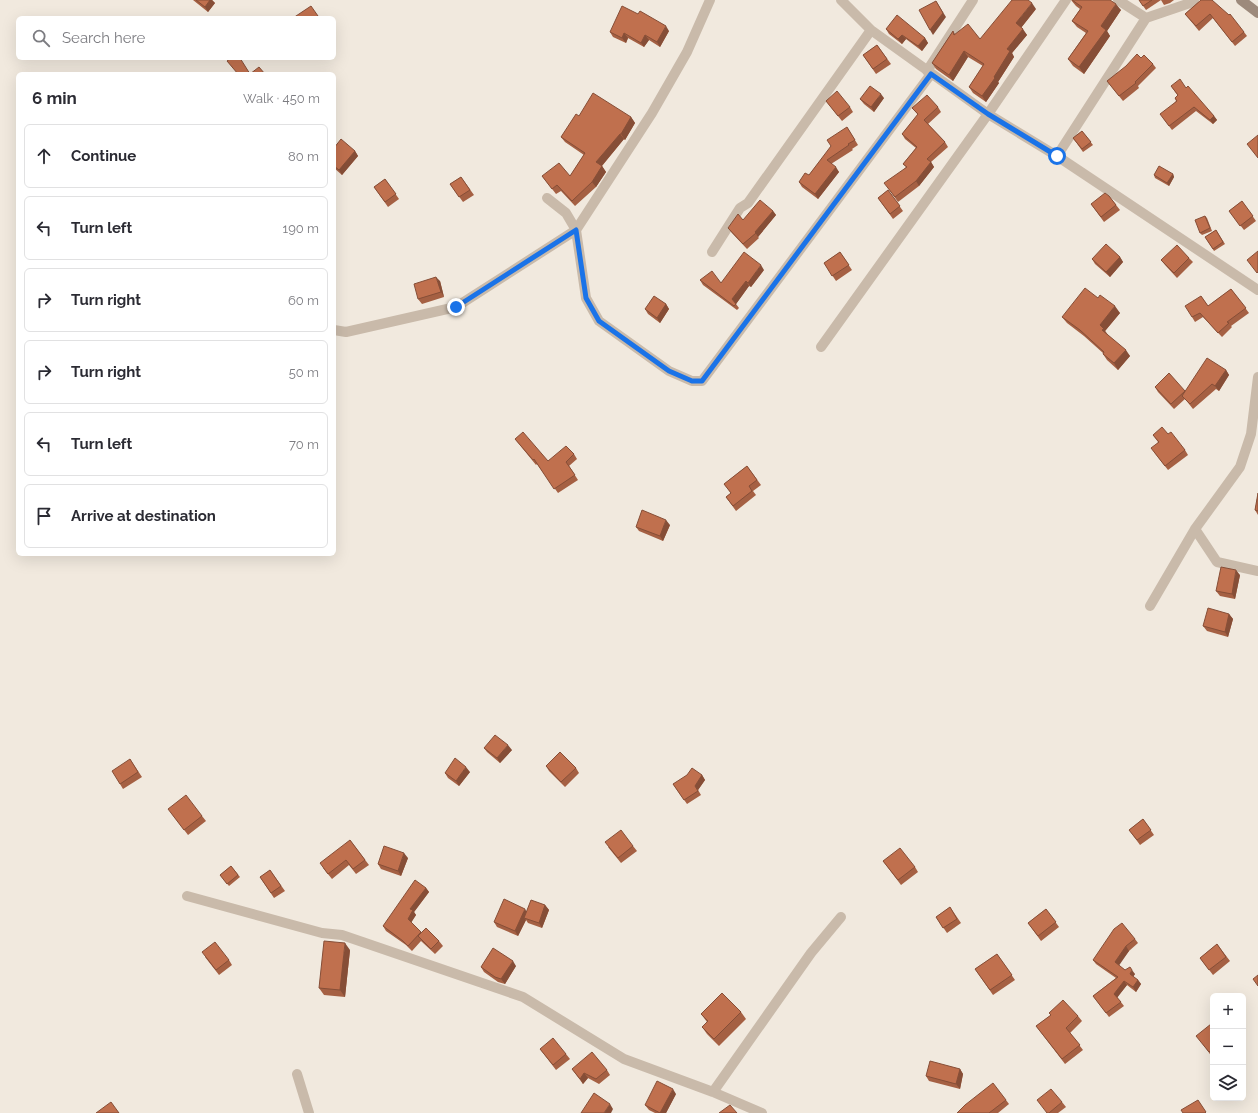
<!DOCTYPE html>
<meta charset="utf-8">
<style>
:root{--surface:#fff;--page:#f2f2f3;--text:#2b2b33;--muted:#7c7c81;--line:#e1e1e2}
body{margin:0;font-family:Raleway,sans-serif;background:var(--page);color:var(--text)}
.controls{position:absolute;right:12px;bottom:12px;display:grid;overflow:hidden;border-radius:6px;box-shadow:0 4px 16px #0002}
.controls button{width:36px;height:36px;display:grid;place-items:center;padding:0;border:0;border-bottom:1px solid var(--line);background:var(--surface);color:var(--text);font:20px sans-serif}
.stop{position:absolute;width:12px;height:12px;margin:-9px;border:3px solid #1a73e8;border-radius:50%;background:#fff}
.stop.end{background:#1a73e8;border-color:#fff;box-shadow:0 1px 4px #0008}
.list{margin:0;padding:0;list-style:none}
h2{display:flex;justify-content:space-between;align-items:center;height:52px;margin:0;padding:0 16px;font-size:17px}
h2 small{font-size:13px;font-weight:400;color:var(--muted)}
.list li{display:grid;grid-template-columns:26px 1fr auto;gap:12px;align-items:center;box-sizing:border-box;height:64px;margin:0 8px 8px;padding:0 8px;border:1px solid var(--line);border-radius:6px}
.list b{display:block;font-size:15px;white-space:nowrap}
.list em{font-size:13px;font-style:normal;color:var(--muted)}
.icon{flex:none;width:22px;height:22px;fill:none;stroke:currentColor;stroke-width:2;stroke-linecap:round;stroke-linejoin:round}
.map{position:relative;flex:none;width:1258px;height:1113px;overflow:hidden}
.search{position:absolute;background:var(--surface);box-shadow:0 4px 16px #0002;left:16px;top:16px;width:320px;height:44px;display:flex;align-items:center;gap:10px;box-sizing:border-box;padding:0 14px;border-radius:6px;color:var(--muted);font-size:15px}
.panel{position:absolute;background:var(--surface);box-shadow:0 4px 16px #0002;left:16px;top:72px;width:320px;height:484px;border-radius:6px}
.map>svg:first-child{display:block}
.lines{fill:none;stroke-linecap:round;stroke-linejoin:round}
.street{stroke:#c9baaa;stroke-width:10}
.secondary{stroke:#9d8a7c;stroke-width:10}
.wall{fill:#a56043}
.shaded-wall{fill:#864e37}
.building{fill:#c0704e;stroke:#864e37}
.route{stroke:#1a73e8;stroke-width:5}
</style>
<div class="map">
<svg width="1258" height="1113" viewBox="0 0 1258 1113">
<rect width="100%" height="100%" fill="#f1e9de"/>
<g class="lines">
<path class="street" d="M 841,0 L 871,30 L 988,114 L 1057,156 L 1258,290
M 1146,18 L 1190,3 L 1194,0
M 927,71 L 973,0
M 1057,156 L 1146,18 L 1118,0
M 547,198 L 566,213 L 576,230 L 586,298 L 599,321 L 669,371 L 692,381 L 702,381 L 931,74
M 712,252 L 740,208 L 748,203 L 871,30
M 334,330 L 346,332 L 456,307 L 576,230 L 652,113 L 687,52 L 710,0
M 821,347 L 988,114 L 1066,0
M 1195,529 L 1217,562 L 1258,571
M 1150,606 L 1195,529 L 1240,467 L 1251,434 L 1258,377
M 187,896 L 322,933 L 342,935 L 523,997 L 624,1059 L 713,1092 L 762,1113
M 297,1074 L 309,1113
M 713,1092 L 811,953 L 841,917"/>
<path class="secondary" d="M 1241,0 L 1258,13"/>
</g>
<path class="wall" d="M 193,0 L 212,0 L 215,3 L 208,12 Z
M 1071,0 L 1121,10 L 1107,31 L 1110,36 L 1084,74 L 1073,66 L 1068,59 L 1086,33 L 1077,27 L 1072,21 L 1080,9 L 1076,6 Z
M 1139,0 L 1174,0 L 1170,3 L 1164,5 L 1161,0 L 1146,10 Z
M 1201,0 L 1244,32 L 1247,36 L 1235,46 L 1213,18 L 1199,31 L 1185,14 Z
M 1036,9 L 1021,28 L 1027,35 L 1012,53 L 1014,57 L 998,82 L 999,83 L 986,102 L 973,93 L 969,87 L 983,66 L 968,57 L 953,81 L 936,69 L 932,63 L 953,31 L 955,34 L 980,39 Z
M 886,29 L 925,38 L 928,43 L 922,51 L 906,39 L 902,44 L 889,34 Z
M 669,31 L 660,47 L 649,40 L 644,47 L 628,38 L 626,43 L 613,37 L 610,32 Z
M 877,45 L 891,64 L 876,74 L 863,55 Z
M 1141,58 L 1153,64 L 1156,68 L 1138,86 L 1139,88 L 1123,101 L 1107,81 Z
M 1171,86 L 1186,88 L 1214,116 L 1217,120 L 1213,124 L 1196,111 L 1172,130 L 1163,118 L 1176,101 L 1175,98 L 1178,96 Z
M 884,98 L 874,112 L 864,104 L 860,99 Z
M 826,101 L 850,107 L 853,112 L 842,121 Z
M 938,107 L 941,112 L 928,124 L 945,142 L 948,147 L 931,162 L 934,167 L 919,186 L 898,202 L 888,188 L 906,167 L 903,164 L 916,148 L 905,139 L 902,134 L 918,115 L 912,108 Z
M 579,116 L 631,117 L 635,123 L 625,140 L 624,139 L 602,166 L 606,172 L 596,187 L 575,206 L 561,191 L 556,194 L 542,176 L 570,176 L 584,155 L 565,142 L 561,137 Z
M 847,127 L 858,145 L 852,149 L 853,150 L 831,164 L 839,172 L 818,199 L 802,187 L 799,182 L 809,175 Z
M 1082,131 L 1093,145 L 1083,152 L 1073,138 Z
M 334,148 L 355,151 L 358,156 L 342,175 L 334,168 Z
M 1173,174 L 1174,177 L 1169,186 L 1155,178 L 1154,175 Z
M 461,177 L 474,195 L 463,202 L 450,184 Z
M 385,179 L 399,199 L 388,207 L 374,187 Z
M 888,190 L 903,211 L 893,219 L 878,198 Z
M 1109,196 L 1120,210 L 1104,222 L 1091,204 Z
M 1242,201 L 1256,221 L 1244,230 L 1229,211 Z
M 773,211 L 776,215 L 758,237 L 759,238 L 747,249 L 732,233 L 728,228 L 743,220 Z
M 1205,216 L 1207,218 L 1212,231 L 1202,235 L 1200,233 Z
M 1216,230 L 1225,244 L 1214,251 L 1205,237 Z
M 840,252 L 852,270 L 836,281 L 824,263 Z
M 1120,257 L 1123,262 L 1110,277 L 1095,264 L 1092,259 Z
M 1189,258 L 1193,262 L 1177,278 L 1165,265 L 1161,260 Z
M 764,270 L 751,287 L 749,286 L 736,304 L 739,308 L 737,310 L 703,285 L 700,280 L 721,283 Z
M 440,281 L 444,297 L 422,304 L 418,299 Z
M 1231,289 L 1249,313 L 1231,326 L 1232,327 L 1222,337 L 1203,317 L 1195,322 L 1192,317 L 1201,296 L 1208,306 Z
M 1098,298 L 1120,313 L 1105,331 L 1108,335 L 1130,356 L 1118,370 L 1107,360 L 1103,354 L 1103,353 L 1084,336 L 1067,323 L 1062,317 Z
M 666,304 L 669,309 L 660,323 L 648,314 L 645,309 Z
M 1226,370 L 1229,375 L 1219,391 L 1216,389 L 1193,409 L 1185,399 L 1174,409 L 1158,392 L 1155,387 L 1185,391 Z
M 1168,434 L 1185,450 L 1188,455 L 1168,470 L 1154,452 L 1158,442 L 1153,435 Z
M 515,439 L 548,461 L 574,454 L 577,459 L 569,466 L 578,480 L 558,493 L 537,464 L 536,465 Z
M 747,466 L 761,485 L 753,491 L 756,495 L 736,511 L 726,497 L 731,493 L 724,484 Z
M 1258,493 L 1258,515 L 1255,510 Z
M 670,525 L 663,541 L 639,531 L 636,527 Z
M 1240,575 L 1235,599 L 1220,596 L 1216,591 Z
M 1229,614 L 1233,619 L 1228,637 L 1207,631 L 1203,626 Z
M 484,748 L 512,750 L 500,763 L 487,752 Z
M 130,759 L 142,777 L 123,789 L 120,784 Z
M 546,766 L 576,768 L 579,773 L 565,787 L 549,771 Z
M 470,772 L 459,786 L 448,778 L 445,773 Z
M 702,775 L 705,780 L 698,790 L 701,795 L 687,804 L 673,784 Z
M 172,814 L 202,816 L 206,821 L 188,835 Z
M 1143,819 L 1154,835 L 1140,845 L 1129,830 Z
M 350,840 L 369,865 L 356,874 L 349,865 L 332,879 L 323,868 Z
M 633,846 L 637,851 L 621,863 L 608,847 Z
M 408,858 L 401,876 L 381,869 L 378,864 Z
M 883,861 L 915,867 L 918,872 L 901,885 Z
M 231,866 L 240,877 L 229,886 L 220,875 Z
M 270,870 L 285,891 L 274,898 L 260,877 Z
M 426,888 L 429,892 L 414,912 L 416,915 L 411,922 L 421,932 L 439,941 L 443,946 L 435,954 L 421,941 L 412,951 L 406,945 L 386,931 L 383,926 Z
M 545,905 L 549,910 L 542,928 L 528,923 L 526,920 L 518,936 L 497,927 L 494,922 Z
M 950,907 L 961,923 L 947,933 L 936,917 Z
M 1046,909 L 1059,927 L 1041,941 L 1028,923 Z
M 1135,939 L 1138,943 L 1129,951 L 1118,965 L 1125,970 L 1135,974 L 1133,977 L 1138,980 L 1141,984 L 1136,992 L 1127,985 L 1117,997 L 1124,1006 L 1109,1017 L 1093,996 L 1116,978 L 1096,964 L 1093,960 Z
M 1217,944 L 1230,961 L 1213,975 L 1200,958 Z
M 350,950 L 345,997 L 324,995 L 319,988 Z
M 997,954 L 1015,980 L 993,995 L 975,969 Z
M 205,957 L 229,960 L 232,965 L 219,975 Z
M 516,966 L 505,984 L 498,982 L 484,972 L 481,967 Z
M 741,1012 L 746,1019 L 719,1046 L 707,1034 L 702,1027 L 707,1022 L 701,1014 Z
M 1049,1013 L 1078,1016 L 1082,1021 L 1070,1033 L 1083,1050 L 1065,1064 L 1036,1026 L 1051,1015 Z
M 1213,1027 L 1213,1056 L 1212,1057 L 1200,1040 Z
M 540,1049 L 566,1054 L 570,1059 L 556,1070 Z
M 572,1069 L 607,1070 L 610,1075 L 599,1084 L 588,1078 L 583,1084 Z
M 960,1069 L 963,1074 L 960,1089 L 929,1081 L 926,1076 Z
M 676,1094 L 666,1113 L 655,1113 L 649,1110 L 645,1105 Z
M 1006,1100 L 1009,1104 L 998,1113 L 957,1113 Z
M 1062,1102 L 1066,1107 L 1058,1113 L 1046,1113 Z"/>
<path class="shaded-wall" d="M 210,0 L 212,0 L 215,3 L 208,12 L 205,7 Z
M 936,1 L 946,17 L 933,35 L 930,30 Z
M 1032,3 L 1036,9 L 1020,29 L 1016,23 Z
M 1116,4 L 1121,10 L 1107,31 L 1110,36 L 1084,74 L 1079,67 L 1101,26 Z
M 666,26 L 669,31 L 660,47 L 657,42 Z
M 1023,29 L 1027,35 L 1012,53 L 1014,57 L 998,82 L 999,83 L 986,102 L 982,96 L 1007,49 Z
M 624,33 L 628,38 L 626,43 L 622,38 Z
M 645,35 L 649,40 L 644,47 L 641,43 Z
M 902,35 L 906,39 L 902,44 L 898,39 Z
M 925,38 L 928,43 L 922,51 L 918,46 Z
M 964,51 L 968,57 L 953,81 L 949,75 Z
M 881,94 L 884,98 L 874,112 L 871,107 Z
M 1214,116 L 1217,120 L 1213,124 L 1210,120 Z
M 631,117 L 635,123 L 625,140 L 621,134 Z
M 620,134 L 624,139 L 600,168 L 596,162 Z
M 355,151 L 358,156 L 342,175 L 339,170 Z
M 931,162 L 934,167 L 919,186 L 916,181 Z
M 602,166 L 606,172 L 596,187 L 592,182 Z
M 836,167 L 839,172 L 818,199 L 815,194 Z
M 1173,174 L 1174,177 L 1169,186 L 1167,183 Z
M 773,211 L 776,215 L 758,237 L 755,232 Z
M 1120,257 L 1123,262 L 1110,277 L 1106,272 Z
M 761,265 L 764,270 L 751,287 L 748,283 Z
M 436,277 L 440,281 L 444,297 L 441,292 Z
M 746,281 L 749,286 L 736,304 L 732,299 Z
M 666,304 L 669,309 L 660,323 L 657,318 Z
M 1115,306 L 1120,313 L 1105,331 L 1108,335 L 1102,330 L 1100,325 Z
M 1126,350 L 1130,356 L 1118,370 L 1114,363 Z
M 1226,370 L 1229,375 L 1219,391 L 1215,386 Z
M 666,520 L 670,525 L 663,541 L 660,536 Z
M 1236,570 L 1240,575 L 1235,599 L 1232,594 Z
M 1229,614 L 1233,619 L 1228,637 L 1225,632 Z
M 508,745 L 512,750 L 500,763 L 497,758 Z
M 466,767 L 470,772 L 459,786 L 456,781 Z
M 702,775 L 705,780 L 698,790 L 695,786 Z
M 404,853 L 408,858 L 401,876 L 398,871 Z
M 426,888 L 429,892 L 414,912 L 416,915 L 411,923 L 408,919 L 410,909 Z
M 545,905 L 549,910 L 542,928 L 539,923 Z
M 525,909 L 528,914 L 524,918 L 526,920 L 518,936 L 515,931 Z
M 345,943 L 350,950 L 345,997 L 340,990 Z
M 1126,946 L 1129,951 L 1118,967 L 1115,962 Z
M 513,961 L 516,966 L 505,984 L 501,979 Z
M 1132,970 L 1135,974 L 1132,978 L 1130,974 Z
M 1138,980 L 1141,984 L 1136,992 L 1133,987 Z
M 1124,981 L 1127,985 L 1117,998 L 1114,994 Z
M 960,1069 L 963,1074 L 960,1089 L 956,1084 Z
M 584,1073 L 588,1078 L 583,1084 L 580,1079 Z
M 673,1089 L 676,1094 L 666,1113 L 660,1113 Z
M 610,1104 L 613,1109 L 611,1113 L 604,1113 Z"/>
<path class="building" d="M 196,0 L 210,0 L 205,7 Z
M 1012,0 L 1028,0 L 1032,3 L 1016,23 L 1023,29 L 1007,49 L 1010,51 L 994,77 L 995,78 L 982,96 L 969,87 L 984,64 L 964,51 L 949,75 L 932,63 L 953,31 L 954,35 L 968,24 L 980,39 Z
M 1072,0 L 1110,0 L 1116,4 L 1101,26 L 1106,30 L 1079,67 L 1068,59 L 1088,31 L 1072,21 L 1082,7 Z
M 1139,0 L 1152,0 L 1143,6 Z
M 1201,0 L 1212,0 L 1229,15 L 1230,14 L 1244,32 L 1232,42 L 1210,14 L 1196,26 L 1185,14 Z
M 936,1 L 943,13 L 930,30 L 919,10 Z
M 311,6 L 318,16 L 315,18 L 293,18 Z
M 622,6 L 638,14 L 640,11 L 666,26 L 657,42 L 645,35 L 641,43 L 624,33 L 622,38 L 610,32 Z
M 897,15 L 925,38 L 918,46 L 902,35 L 898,39 L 886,29 Z
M 877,45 L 887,59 L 873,69 L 863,55 Z
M 1137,54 L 1141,58 L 1144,55 L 1153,64 L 1135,82 L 1136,83 L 1119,96 L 1107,81 L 1126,66 Z
M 231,58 L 240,58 L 250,74 L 259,67 L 265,74 L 238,74 L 227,61 Z
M 1180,79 L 1186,88 L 1188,86 L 1214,116 L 1210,120 L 1194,107 L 1169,126 L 1160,114 L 1177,101 L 1175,98 L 1178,95 L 1171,86 Z
M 870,86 L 881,94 L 871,107 L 860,99 Z
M 837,91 L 850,107 L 838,116 L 826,101 Z
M 593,93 L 631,117 L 621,134 L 620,134 L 596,162 L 602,166 L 592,182 L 572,201 L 557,185 L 552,189 L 542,176 L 559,163 L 570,176 L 585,153 L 561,137 L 576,114 L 579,116 Z
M 927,95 L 938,107 L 924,120 L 945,142 L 927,159 L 931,162 L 916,181 L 895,197 L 884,183 L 907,167 L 903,164 L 917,147 L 902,134 L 918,114 L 912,108 Z
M 847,127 L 855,140 L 848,144 L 849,145 L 827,160 L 836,167 L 815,194 L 799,182 L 805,173 L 809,175 L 831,146 L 827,140 Z
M 1082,131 L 1091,142 L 1082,149 L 1073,138 Z
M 1258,135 L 1258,158 L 1247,144 Z
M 341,139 L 355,151 L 339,170 L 334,166 L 334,148 Z
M 1159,166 L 1173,174 L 1167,183 L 1154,175 Z
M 461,177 L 470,190 L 459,197 L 450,184 Z
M 385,179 L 396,194 L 385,202 L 374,187 Z
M 888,190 L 900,206 L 890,214 L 878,198 Z
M 1105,193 L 1109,196 L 1116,205 L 1101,217 L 1091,204 Z
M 760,200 L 773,211 L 755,232 L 756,233 L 743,244 L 728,228 L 738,214 L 743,220 Z
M 1242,201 L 1253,216 L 1240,226 L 1229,211 Z
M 1205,216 L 1210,228 L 1200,233 L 1195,220 Z
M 1216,230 L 1223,242 L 1213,249 L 1205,237 Z
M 1106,244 L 1120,257 L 1106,272 L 1092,259 Z
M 1177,245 L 1189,258 L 1174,273 L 1161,260 Z
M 1258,251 L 1258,272 L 1257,273 L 1247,260 Z
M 744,252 L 761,265 L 748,283 L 746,281 L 732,299 L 736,304 L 734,306 L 700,280 L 712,271 L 721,283 Z
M 840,252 L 849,265 L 832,276 L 824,263 Z
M 436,277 L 441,292 L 418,299 L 414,284 Z
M 1085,288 L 1098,298 L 1100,295 L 1115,306 L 1100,325 L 1104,329 L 1102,330 L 1126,350 L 1114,363 L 1103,354 L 1104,352 L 1080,330 L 1062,317 Z
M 1231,289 L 1246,308 L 1227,322 L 1229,323 L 1218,333 L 1200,313 L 1192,317 L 1185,306 L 1201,296 L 1208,306 Z
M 654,296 L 666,304 L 657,318 L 645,309 Z
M 1207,358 L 1226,370 L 1215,386 L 1212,384 L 1190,404 L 1182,396 Z
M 1169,373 L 1185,391 L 1171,404 L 1155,387 Z
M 1162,427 L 1168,434 L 1171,432 L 1185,450 L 1165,466 L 1151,448 L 1159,442 L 1153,435 Z
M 523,432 L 548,461 L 566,446 L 574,454 L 566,462 L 575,475 L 554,489 L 534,459 L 533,460 L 515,439 Z
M 747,466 L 757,480 L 749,486 L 752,491 L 733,506 L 726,497 L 731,493 L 724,484 Z
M 1258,493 L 1258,511 L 1255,510 Z
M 642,510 L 666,520 L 660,536 L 636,527 Z
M 1221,567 L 1236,570 L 1232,594 L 1216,591 Z
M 1208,608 L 1229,614 L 1225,632 L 1203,626 Z
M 495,735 L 508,745 L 497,758 L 484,748 Z
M 560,752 L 576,768 L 561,782 L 546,766 Z
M 455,758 L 466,767 L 456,781 L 445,773 Z
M 130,759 L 138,772 L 120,784 L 112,771 Z
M 692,768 L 702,775 L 695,786 L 698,791 L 684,800 L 673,784 L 687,775 Z
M 186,795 L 202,816 L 184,830 L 168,809 Z
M 1143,819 L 1151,830 L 1137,840 L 1129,830 Z
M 621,830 L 633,846 L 618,858 L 605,842 Z
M 350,840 L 365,860 L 353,869 L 346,860 L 328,874 L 320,863 Z
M 384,846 L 404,853 L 398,871 L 378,864 Z
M 900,848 L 915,867 L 898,880 L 883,861 Z
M 231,866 L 238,875 L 227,884 L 220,875 Z
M 270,870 L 281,886 L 271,893 L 260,877 Z
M 415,880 L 426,888 L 410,909 L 413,910 L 408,919 L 421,932 L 408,946 L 403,941 L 383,926 Z
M 504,899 L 525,909 L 515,931 L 494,922 Z
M 531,900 L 545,905 L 539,923 L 524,918 Z
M 950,907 L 957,919 L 943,928 L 936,917 Z
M 1046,909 L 1056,922 L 1038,936 L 1028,923 Z
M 1122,923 L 1135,939 L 1126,946 L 1115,962 L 1125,970 L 1130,967 L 1132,970 L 1130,974 L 1138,980 L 1133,987 L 1124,981 L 1114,994 L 1121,1002 L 1106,1013 L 1093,996 L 1118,977 L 1093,960 L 1114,929 Z
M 426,928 L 439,941 L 431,949 L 418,936 Z
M 324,941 L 345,943 L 340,990 L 319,988 Z
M 215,942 L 229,960 L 216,970 L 202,952 Z
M 1217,944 L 1226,957 L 1209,970 L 1200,958 Z
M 493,948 L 513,961 L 501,979 L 495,977 L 481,967 Z
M 997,954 L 1012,975 L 990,990 L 975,969 Z
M 1258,975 L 1258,986 L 1253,979 Z
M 722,993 L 741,1012 L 714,1039 L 702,1027 L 708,1021 L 701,1014 Z
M 1063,1000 L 1078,1016 L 1066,1028 L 1080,1045 L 1062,1059 L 1036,1026 L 1051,1015 L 1049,1013 Z
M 1211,1024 L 1213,1027 L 1213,1049 L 1209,1052 L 1196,1036 Z
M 553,1038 L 566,1054 L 553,1065 L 540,1049 Z
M 592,1052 L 607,1070 L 596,1079 L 584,1073 L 580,1079 L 572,1069 Z
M 930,1061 L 960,1069 L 956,1084 L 926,1076 Z
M 657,1081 L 673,1089 L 660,1113 L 645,1105 Z
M 993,1083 L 1006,1100 L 989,1113 L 957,1113 L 965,1105 Z
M 1051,1089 L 1062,1102 L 1049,1113 L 1047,1113 L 1037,1100 Z
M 594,1093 L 610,1104 L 604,1113 L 581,1113 Z
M 1198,1100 L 1206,1112 L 1205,1113 L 1183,1113 L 1181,1110 Z
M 111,1102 L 119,1113 L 96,1113 Z
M 730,1105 L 737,1113 L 719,1113 Z"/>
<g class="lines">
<path class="route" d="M 456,307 L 576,230 L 586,298 L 599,321 L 669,371 L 692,381 L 702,381 L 931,74 L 988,114 L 1057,156"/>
</g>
</svg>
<div class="controls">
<button>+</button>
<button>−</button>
<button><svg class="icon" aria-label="layers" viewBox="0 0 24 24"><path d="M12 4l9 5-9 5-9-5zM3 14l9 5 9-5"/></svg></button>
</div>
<div class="stop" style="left:1057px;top:156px"></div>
<div class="stop end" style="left:456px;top:307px"></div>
<div class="search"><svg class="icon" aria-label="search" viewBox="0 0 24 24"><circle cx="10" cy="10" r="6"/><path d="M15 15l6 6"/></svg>Search here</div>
<section class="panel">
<h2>6 min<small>Walk · 450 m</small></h2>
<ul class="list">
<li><svg class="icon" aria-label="ahead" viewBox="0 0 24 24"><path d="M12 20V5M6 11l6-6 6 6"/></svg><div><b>Continue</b></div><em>80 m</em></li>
<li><svg class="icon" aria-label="left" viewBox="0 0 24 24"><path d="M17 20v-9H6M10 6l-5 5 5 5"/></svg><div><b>Turn left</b></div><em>190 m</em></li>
<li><svg class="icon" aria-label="right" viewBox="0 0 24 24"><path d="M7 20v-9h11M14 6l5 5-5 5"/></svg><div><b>Turn right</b></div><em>60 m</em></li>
<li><svg class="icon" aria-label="right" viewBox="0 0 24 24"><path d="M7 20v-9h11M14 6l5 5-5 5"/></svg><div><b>Turn right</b></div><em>50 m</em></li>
<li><svg class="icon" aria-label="left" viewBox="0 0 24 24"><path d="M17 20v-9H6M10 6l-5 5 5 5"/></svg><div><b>Turn left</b></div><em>70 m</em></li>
<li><svg class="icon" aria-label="arrive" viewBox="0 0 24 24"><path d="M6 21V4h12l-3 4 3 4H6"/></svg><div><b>Arrive at destination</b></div></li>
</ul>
</section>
</div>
